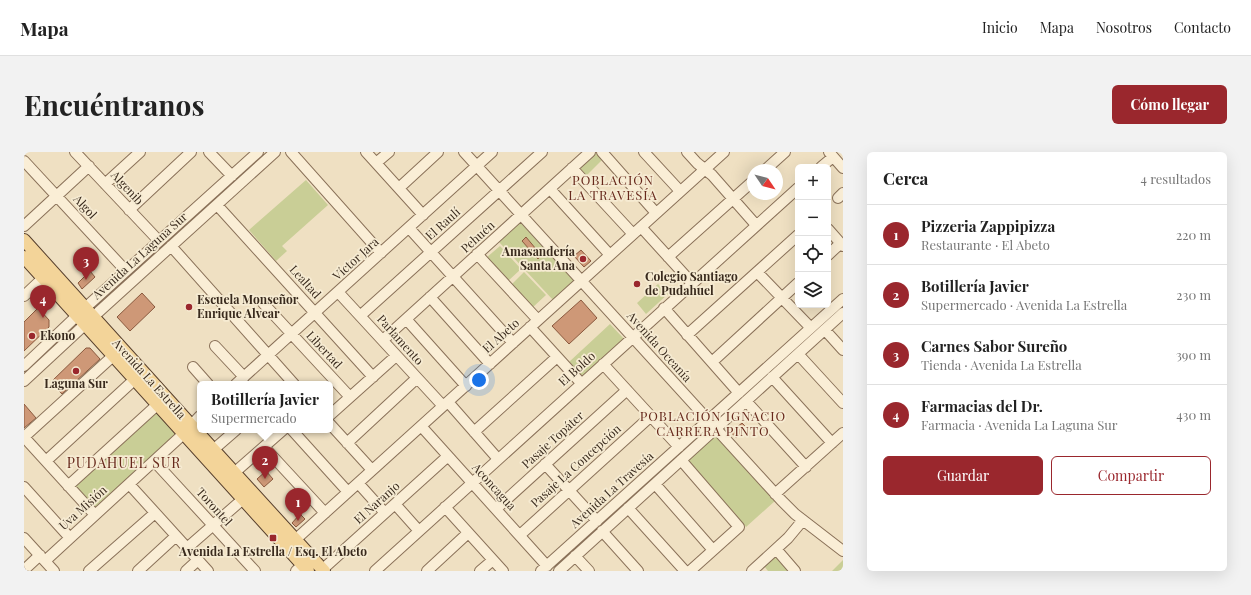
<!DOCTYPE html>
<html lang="es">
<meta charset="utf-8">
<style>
:root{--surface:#fff;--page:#f2f2f2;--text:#222;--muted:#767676;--line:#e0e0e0;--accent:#9a272d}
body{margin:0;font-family:"Playfair Display",serif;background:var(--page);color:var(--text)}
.controls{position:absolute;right:12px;top:12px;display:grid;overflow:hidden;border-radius:6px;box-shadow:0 4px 16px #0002}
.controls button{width:36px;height:36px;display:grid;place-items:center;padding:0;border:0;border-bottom:1px solid var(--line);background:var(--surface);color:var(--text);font:20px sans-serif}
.compass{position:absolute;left:723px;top:12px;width:36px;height:36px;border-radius:50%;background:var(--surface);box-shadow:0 4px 16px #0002;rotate:125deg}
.you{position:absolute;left:455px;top:228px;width:14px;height:14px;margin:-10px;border:3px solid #fff;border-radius:50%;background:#1a73e8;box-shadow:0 0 0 6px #1a73e833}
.badge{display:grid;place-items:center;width:26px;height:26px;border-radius:50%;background:var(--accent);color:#fff;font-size:13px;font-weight:700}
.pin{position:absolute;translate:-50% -33px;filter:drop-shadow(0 1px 2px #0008)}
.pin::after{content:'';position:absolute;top:21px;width:14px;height:12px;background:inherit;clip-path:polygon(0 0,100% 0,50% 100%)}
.popup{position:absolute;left:173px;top:229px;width:136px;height:52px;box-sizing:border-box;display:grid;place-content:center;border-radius:6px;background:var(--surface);filter:drop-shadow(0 1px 3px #0005);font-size:13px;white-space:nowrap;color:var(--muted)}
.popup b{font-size:15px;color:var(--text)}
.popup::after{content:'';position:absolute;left:50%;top:100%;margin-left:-8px;border:8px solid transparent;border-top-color:var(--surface)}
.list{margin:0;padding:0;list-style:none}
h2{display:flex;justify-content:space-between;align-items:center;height:52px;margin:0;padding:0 16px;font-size:17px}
h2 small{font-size:13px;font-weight:400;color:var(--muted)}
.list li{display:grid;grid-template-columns:26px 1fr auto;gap:12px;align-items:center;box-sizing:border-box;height:60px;padding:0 16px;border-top:1px solid var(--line)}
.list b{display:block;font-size:15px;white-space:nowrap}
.list p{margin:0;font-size:13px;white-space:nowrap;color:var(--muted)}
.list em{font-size:13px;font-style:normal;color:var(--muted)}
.actions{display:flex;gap:8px;padding:12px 16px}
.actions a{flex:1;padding:9px 0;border:1px solid var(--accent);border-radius:6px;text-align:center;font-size:14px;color:var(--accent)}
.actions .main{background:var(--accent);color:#fff}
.icon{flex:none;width:22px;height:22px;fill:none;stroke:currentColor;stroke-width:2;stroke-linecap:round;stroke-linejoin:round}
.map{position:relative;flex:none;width:819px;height:419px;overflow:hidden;border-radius:6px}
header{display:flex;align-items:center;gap:24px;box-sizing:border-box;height:56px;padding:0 20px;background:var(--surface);border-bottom:1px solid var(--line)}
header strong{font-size:19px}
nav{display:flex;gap:22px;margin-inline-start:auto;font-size:14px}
.intro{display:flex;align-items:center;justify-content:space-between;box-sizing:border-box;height:96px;padding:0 24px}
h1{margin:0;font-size:28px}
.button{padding:10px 18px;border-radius:6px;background:var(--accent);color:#fff;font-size:14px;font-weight:700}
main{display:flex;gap:24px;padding:0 24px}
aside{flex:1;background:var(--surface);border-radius:6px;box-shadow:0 4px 16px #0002}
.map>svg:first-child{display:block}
.green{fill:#c9ce96}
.building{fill:#ce9877;stroke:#8a593e}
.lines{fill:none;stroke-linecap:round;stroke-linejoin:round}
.minor-casing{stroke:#8a7159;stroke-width:12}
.major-casing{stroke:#573f2d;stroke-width:14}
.minor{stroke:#faeed6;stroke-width:10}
.major{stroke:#f3d499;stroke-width:12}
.poi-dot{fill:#9a272d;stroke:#f6ebd2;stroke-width:1.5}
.labels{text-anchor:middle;stroke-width:3.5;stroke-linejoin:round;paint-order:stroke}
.street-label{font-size:12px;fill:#392a1d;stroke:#f6ebd2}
.poi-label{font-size:12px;font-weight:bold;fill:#392a1d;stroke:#f6ebd2;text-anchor:start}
.neighbourhood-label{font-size:13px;letter-spacing:1px;fill:#67291c;stroke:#f6ebd2}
.quarter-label{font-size:14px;letter-spacing:1px;fill:#67291c;stroke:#f6ebd2}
</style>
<header>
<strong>Mapa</strong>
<nav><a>Inicio</a><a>Mapa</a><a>Nosotros</a><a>Contacto</a></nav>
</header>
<div class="intro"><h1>Encuéntranos</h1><a class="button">Cómo llegar</a></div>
<main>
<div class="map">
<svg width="819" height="419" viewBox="0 0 819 419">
<rect width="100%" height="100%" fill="#efe0c2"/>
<path class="green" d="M 572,1 L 578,8 L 561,25 L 554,17 Z
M 282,28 L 304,53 L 258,94 L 263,99 L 252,109 L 225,78 Z
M 496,70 L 551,128 L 529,148 L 475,90 Z
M 476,94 L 497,117 L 484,129 L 462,106 Z
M 500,120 L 522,143 L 508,156 L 487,133 Z
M 634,132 L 644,142 L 622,162 L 613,151 Z
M 586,172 L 601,188 L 560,226 L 545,210 Z
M 132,261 L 153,284 L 72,358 L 51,335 Z
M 693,283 L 751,349 L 722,375 L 663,308 Z
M 752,403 L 767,419 L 744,419 L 740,414 Z
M 819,408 L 819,419 L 808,419 Z"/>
<path class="building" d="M 502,85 L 517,103 L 514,107 L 498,89 Z
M 557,98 L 567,109 L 560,115 L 550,104 Z
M 66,119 L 71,125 L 58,137 L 54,131 Z
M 118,141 L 131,155 L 106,179 L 93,165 Z
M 557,148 L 573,166 L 545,192 L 528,174 Z
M 14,156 L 25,168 L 25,175 L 0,199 L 0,170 Z
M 62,196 L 66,196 L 76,207 L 38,242 L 27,230 Z
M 0,252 L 12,266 L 0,276 Z
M 718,271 L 723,276 L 712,286 L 707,280 Z
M 242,319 L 249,327 L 240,335 L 233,327 Z
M 276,362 L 281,367 L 272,375 L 268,371 Z"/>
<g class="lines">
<g class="minor-casing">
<path id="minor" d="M 51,0 L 135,89
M 185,0 L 208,24
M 267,0 L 357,101
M 342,0 L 399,63
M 440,0 L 757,348 L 771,362 L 819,399
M 578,0 L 632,61
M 620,0 L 656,39
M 663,0 L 673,11 L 688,23 L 732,73
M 805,0 L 819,16
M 0,9 L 102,119
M 352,11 L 365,0
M 797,15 L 809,5
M 548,16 L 609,82
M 741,18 L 761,0
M 81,32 L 116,0
M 375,36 L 414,0
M 526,37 L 586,103
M 814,46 L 819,41
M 193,53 L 349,225
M 105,58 L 167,0
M 0,74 L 65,14
M 617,75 L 668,131
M 385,76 L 489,191
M 804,77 L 819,94
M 147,94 L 270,232
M 453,102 L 514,168
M 804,103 L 817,91
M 644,105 L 729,29
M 733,120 L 787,176
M 314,140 L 419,254
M 0,144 L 19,126
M 406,145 L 466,212
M 239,151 L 326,245
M 640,156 L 715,241
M 336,164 L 518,0
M 382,167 L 442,234
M 506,175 L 557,231
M 801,178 L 819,198
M 663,183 L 774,83
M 359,188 L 566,0
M 191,194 L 220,225
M 774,202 L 819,251
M 688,210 L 774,131
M 579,212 L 655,295
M 0,214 L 61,156 L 234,0
M 169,215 L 184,232
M 748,225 L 808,291
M 0,229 L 69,165 L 251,0
M 212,232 L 468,0
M 722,249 L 782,315
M 424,250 L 474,307
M 306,263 L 372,204
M 306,272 L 348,318
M 397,274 L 523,414
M 268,278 L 324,340
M 450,280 L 533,205
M 0,285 L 89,204
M 0,285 L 71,363
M 323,291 L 393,226
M 240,295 L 301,361
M 189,298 L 212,278
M 657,308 L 715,375 L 666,419
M 22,309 L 110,228
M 130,309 L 231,419
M 521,312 L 573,369
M 210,321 L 259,278
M 334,331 L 361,361
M 105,332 L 184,419
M 631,332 L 689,398
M 44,334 L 133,253
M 0,335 L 46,386
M 751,342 L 819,281
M 371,352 L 395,379
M 421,355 L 479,419
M 604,356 L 661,419
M 472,357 L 603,238
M 578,379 L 614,419
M 496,383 L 627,264
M 0,386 L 30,419
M 271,388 L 700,0
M 163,396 L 219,347
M 752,397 L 771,419
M 551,404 L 565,419
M 21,409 L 155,286 L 176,264
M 299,417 L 424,304
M 0,418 L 16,403
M 65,419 L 131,361
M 114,419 L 152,384
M 162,419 L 174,408
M 272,419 L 284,408
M 351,419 L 774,36
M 403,419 L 444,381
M 456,419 L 469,408
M 517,419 L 819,147
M 535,419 L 819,161
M 728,419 L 764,386 L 779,368"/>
</g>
<g class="major-casing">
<path id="major" d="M 0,88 L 167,273 L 300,419
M 0,105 L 284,419"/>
</g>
<use href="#minor" class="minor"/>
<use href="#major" class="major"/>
</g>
<g class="poi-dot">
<circle cx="559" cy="107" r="4"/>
<circle cx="613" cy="132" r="4"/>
<circle cx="165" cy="155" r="4"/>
<circle cx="8" cy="184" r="4"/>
<circle cx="52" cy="219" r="4"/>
<rect x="245" y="382" width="8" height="8" rx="2"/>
</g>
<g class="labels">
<g class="street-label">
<text transform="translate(103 36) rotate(47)" y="4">Algenib</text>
<text transform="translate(61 55) rotate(47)" y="4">Algol</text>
<text transform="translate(419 72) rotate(-42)" y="4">El Raulí</text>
<text transform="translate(454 85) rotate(-42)" y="4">Pehuén</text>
<text transform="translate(116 104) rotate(-42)" y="4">Avenida La Laguna Sur</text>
<text transform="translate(332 107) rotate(-42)" y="4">Víctor Jara</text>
<text transform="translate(281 130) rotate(48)" y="4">Lealtad</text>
<text transform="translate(477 184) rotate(-42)" y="4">El Abeto</text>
<text transform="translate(376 188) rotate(48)" y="4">Parlamento</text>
<text transform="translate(635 195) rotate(48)" y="4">Avenida Oceanía</text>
<text transform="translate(300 198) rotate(47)" y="4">Libertad</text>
<text transform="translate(553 217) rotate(-42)" y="4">El Boldo</text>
<text transform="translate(125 227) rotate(48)" y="4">Avenida La Estrella</text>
<text transform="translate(529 288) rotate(-42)" y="4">Pasaje Topáter</text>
<text transform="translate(552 314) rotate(-42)" y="4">Pasaje La Concepción</text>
<text transform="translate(470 335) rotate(48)" y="4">Aconcagua</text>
<text transform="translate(588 338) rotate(-42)" y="4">Avenida La Travesía</text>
<text transform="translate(353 351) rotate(-42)" y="4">El Naranjo</text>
<text transform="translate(190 355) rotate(48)" y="4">Torontel</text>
<text transform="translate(59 356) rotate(-42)" y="4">Uva Misión</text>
</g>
<g class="poi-label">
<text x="551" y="104" text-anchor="end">Amasandería<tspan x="551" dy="14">Santa Ana</tspan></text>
<text x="621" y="129">Colegio Santiago<tspan x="621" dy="14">de Pudahuel</tspan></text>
<text x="173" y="152">Escuela Monseñor<tspan x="173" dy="14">Enrique Alvear</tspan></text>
<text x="16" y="188">Ekono</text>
<text x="52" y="236" text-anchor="middle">Laguna Sur</text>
<text x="249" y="404" text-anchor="middle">Avenida La Estrella / Esq. El Abeto</text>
</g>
<g class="neighbourhood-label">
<text x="589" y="33">POBLACIÓN<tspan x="589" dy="15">LA TRAVESÍA</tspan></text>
<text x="689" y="269">POBLACIÓN IGNACIO<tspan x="689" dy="15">CARRERA PINTO</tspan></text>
</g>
<g class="quarter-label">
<text x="100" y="316">PUDAHUEL SUR</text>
</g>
</g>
</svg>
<div class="controls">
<button>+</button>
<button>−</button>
<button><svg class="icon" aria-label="locate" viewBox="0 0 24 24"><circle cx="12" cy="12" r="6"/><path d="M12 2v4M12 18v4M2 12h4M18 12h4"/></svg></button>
<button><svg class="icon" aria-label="layers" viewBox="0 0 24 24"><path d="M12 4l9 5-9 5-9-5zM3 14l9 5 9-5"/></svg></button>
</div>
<svg class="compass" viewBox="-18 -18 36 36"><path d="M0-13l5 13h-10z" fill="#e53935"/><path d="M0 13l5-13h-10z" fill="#767676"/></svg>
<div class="you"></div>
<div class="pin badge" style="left:274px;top:369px">1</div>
<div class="pin badge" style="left:241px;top:327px">2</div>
<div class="popup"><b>Botillería Javier</b>Supermercado</div>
<div class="pin badge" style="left:62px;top:128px">3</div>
<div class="pin badge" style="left:19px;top:166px">4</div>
</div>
<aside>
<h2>Cerca<small>4 resultados</small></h2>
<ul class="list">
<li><span class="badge">1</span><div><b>Pizzeria Zappipizza</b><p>Restaurante · El Abeto</p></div><em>220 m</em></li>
<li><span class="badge">2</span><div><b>Botillería Javier</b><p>Supermercado · Avenida La Estrella</p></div><em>230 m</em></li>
<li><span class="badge">3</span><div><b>Carnes Sabor Sureño</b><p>Tienda · Avenida La Estrella</p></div><em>390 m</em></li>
<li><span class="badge">4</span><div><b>Farmacias del Dr.</b><p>Farmacia · Avenida La Laguna Sur</p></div><em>430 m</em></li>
</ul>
<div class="actions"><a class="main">Guardar</a><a>Compartir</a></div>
</aside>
</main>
